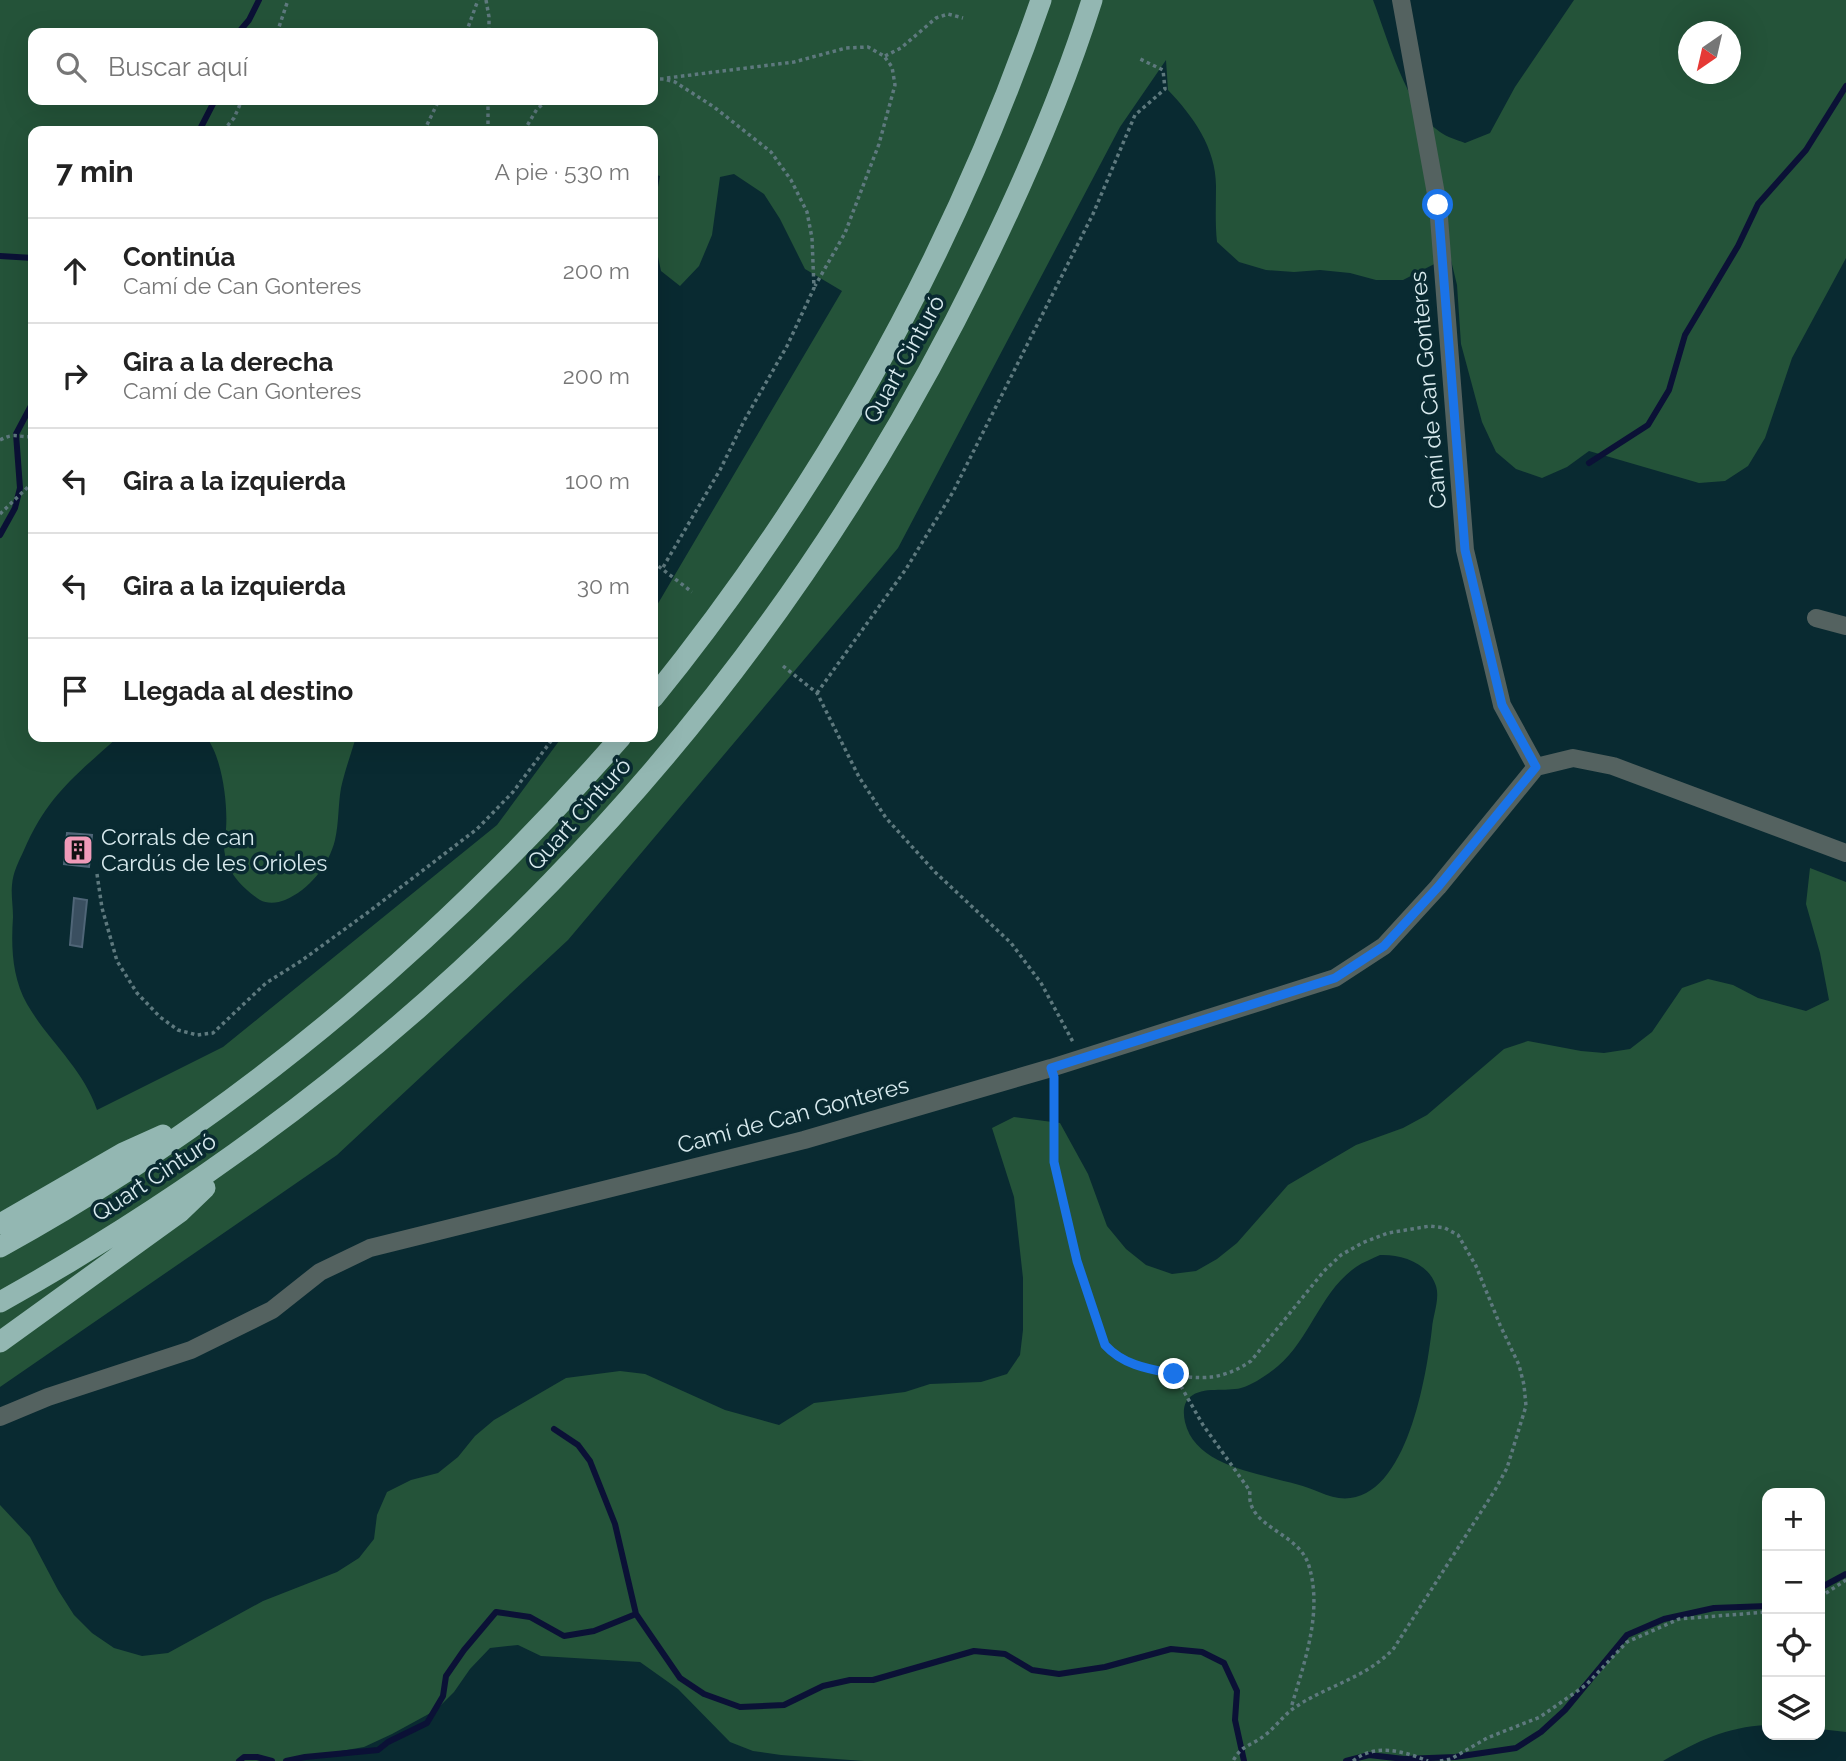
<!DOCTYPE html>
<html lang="es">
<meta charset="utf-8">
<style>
:root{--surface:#fff;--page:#f6f6f6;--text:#222;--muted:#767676;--line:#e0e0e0}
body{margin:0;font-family:Raleway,sans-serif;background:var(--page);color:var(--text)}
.controls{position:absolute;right:21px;bottom:21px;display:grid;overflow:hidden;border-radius:14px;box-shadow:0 7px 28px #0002}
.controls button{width:63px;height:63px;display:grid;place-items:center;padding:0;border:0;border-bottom:2px solid var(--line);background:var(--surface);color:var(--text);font:35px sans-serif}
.compass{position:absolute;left:1678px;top:21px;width:63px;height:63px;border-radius:50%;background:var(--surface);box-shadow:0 7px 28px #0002;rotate:214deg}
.stop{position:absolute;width:21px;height:21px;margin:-16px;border:5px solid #1a73e8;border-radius:50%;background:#fff}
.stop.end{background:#1a73e8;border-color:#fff;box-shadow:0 2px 7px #0008}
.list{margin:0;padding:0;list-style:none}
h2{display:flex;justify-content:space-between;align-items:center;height:91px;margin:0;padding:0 28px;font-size:30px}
h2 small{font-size:23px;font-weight:400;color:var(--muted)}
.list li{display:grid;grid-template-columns:46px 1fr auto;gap:21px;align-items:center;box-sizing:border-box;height:105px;padding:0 28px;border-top:2px solid var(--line)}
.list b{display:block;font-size:26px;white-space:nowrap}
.list p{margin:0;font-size:23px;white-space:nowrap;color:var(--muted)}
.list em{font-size:23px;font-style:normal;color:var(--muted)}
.icon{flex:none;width:38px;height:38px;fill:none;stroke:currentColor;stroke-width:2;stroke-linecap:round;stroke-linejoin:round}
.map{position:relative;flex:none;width:1846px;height:1761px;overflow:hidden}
.search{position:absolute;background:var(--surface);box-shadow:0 7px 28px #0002;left:28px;top:28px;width:630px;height:77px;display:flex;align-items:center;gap:18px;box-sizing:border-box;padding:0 24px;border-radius:14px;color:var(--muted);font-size:26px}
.panel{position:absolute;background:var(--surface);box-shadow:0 7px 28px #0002;left:28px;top:126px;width:630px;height:616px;border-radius:14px}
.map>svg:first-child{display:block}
.green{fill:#245339;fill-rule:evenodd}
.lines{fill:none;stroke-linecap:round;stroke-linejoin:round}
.stream{stroke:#0b1136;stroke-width:6}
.building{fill:#3a4f60;stroke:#4f6577;stroke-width:2}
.path{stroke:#5e797e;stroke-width:3.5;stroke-dasharray:3.5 3.5;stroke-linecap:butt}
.minor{stroke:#546260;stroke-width:18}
.motorway{stroke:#93b7b2;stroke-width:21}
.route{stroke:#1a73e8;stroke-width:9}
.labels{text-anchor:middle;stroke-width:7;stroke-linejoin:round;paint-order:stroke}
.street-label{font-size:23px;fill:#d8eaee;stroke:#092a31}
.poi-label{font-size:23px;fill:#d8eaee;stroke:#092a31;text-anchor:start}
</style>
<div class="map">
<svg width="1846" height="1761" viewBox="0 0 1846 1761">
<rect width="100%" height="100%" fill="#092a31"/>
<path class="green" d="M 0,0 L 1373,0 C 1387,37 1407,109 1440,132 C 1447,137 1457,140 1465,143 L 1490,133 L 1515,87 L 1574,0 L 1846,0 L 1846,258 L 1792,358 L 1765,438 L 1748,466 L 1725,481 L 1699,483 L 1589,451 L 1567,467 L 1542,478 L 1516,469 L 1496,452 L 1482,422 L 1461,344 L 1457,285 L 1450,256 L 1403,280 L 1376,280 L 1350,273 L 1320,270 L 1294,272 L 1266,270 L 1239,262 L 1217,242 C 1215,223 1216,205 1216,186 C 1216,148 1193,116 1168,90 L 1166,60 L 1120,127 L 898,548 L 568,940 L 337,1155 L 0,1387 ZM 1688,32 L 1730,32 L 1730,74 L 1688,74 ZM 33,33 L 653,33 L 653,100 L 33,100 ZM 33,131 L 653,131 L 653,174 L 660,176 L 653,215 L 653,233 L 661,271 L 680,286 L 699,266 L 712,235 L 720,177 L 734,174 L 764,194 L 780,219 L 805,269 L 842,291 L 653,612 L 653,737 L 562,737 L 497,825 L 223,1047 L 97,1110 C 83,1068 49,1042 27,1004 C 12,977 11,947 13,917 C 13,906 11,895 12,885 C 13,872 19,861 24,850 C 48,795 76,775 118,737 L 33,737 Z
M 206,737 L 356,737 C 351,754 345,770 341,788 C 338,805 339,823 335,840 C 329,865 309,890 285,900 C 278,903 267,904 260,900 C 245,890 228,874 225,855 C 223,846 225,838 226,829 C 228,804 222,756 206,737 Z
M 1810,868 L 1846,882 L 1846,1732 L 1820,1729 L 1820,1493 L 1767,1493 L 1767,1725 C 1726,1727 1698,1741 1663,1761 L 864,1761 L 781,1755 L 753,1751 L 730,1742 L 678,1689 L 640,1662 L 541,1656 L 518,1645 L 490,1648 L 470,1669 L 454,1692 L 436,1710 L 392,1734 L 364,1747 L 283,1761 L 0,1761 L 0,1505 L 30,1537 L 58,1590 L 74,1615 L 92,1633 L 114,1648 L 142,1656 L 168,1653 L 263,1601 L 337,1572 L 359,1558 L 374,1539 L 377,1515 L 387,1492 L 411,1480 L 438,1473 L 458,1457 L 475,1436 L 494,1420 L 566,1378 L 620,1371 L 645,1374 L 725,1410 L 779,1425 L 814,1403 L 905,1392 L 930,1384 L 981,1382 L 1007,1374 L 1020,1355 L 1023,1330 L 1023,1278 L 1014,1197 L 992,1128 L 1014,1117 L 1060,1123 L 1088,1174 L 1107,1226 L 1126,1249 L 1146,1265 L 1172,1274 L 1196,1271 L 1217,1259 L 1237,1243 L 1288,1185 L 1356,1145 L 1403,1128 L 1427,1115 L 1504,1049 L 1528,1041 L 1581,1051 L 1604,1053 L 1630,1049 L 1652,1032 L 1682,988 L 1708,979 L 1733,985 L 1758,998 L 1806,1011 L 1829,1000 L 1820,953 L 1806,904 ZM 1380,1255 C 1401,1254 1429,1263 1436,1286 C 1440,1299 1433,1315 1432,1328 C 1426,1381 1402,1531 1319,1492 C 1281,1474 1197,1474 1185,1422 C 1183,1413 1183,1403 1190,1397 C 1203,1386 1226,1392 1241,1388 C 1254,1384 1267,1375 1278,1366 C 1310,1339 1321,1291 1356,1267 C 1363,1262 1372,1259 1380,1255 Z"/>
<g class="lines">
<path class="stream" d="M 238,33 L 249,20 L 259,0
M 199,131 L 215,100
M 0,256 L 33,258
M 1589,463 L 1648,425 L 1669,390 L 1685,335 L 1738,246 L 1758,204 L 1806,150 L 1846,86
M 0,535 L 15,508 L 20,488 L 16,434 L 33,402
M 554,1429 L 578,1445 L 590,1461 L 615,1524 L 636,1614
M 1820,1588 L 1846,1574
M 239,1761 L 244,1757 L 257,1757 L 272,1761
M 286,1761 L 305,1757 L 378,1750 L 388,1742 L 427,1723 L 443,1696 L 446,1676 L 464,1650 L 496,1612 L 530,1617 L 564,1636 L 594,1631 L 636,1614 L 680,1678 L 704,1694 L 740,1707 L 784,1705 L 823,1686 L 850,1680 L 873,1680 L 974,1651 L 1005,1654 L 1032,1670 L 1059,1674 L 1105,1667 L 1171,1649 L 1202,1652 L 1224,1663 L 1237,1691 L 1235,1720 L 1244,1761
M 1346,1761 L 1369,1755 L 1404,1759 L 1455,1757 L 1516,1748 L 1541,1732 L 1565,1710 L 1627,1635 L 1664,1619 L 1714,1608 L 1767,1606"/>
</g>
<path class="building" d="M 67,833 L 92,835 L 89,867 L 64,864 Z
M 74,898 L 87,900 L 82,947 L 70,945 Z"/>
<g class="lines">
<path class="path" d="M 486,0 L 489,17 L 489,33
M 277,33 L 288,0
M 466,33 L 478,0
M 885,56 L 901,48 L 936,18 L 948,14 L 963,18
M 667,78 L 794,62 L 846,48 L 868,47 L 884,56 L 892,67 L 895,85 L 879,144 L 845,233 L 815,286
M 653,79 L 664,79 L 675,82 L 714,107 L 771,152 L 791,180 L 807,212 L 812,238 L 814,288 L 787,346 L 744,421 L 720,470 L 662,569
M 223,131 L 234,118 L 242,100
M 424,131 L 439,100
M 488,131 L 488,100
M 524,131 L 537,109 L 548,100
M 0,440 C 17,431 19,439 33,436
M 0,514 L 33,482
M 653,562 L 692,592
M 783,666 L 817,693 L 859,777 L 886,818 L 935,872 L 1011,943 L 1041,983 L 1073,1042
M 817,693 L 906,569 L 953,492 L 1093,214 L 1135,115 L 1165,89 L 1163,70 L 1140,59
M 97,874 L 102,908 L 117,961 L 137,993 L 160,1017 L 178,1030 L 197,1035 L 213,1033 L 266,983 L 301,961 L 367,913 L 477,829 L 513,792 L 554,737
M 1053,1087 C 1047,1176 1077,1262 1105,1345 C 1109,1349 1112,1353 1116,1357 C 1136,1370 1188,1380 1211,1377 C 1227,1375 1239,1369 1251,1361 L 1324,1271 L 1341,1255 L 1362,1243 L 1388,1233 L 1430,1226 L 1445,1228 L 1458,1235 L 1476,1266 L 1500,1325 L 1519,1365 L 1524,1385 L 1526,1406 L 1507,1468 L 1495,1490 L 1394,1648 C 1368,1677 1329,1685 1297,1706 C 1284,1714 1277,1726 1265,1735 C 1252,1746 1242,1744 1233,1761
M 1174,1374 L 1203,1425 L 1250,1491 C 1245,1528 1299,1531 1309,1566 C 1323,1613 1304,1663 1291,1708
M 1820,1597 L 1846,1580
M 1353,1761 C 1375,1743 1403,1751 1428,1761
M 1440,1761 L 1451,1759 L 1487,1738 L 1540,1717 L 1586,1685 L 1627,1642 L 1679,1619 L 1767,1612"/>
<path class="minor" d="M 1401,0 L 1438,205 L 1465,550 L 1502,705 L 1536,767
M 1816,618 L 1846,626
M 0,1417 L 48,1397 L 191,1350 L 272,1310 L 320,1272 L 370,1248 L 804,1140 L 1051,1068 L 1335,978 L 1384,946 L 1438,887 L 1536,767 L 1573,758 L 1613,766 L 1846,853"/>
<path class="motorway" d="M 653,698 C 822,489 953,254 1041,0
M 0,1224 L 123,1153 L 163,1135
M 0,1247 C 237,1117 443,940 621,737
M 0,1302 C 412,1073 738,740 955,321 C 1008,218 1057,111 1092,0
M 0,1342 L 180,1212 L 205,1188"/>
</g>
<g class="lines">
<path class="route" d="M 1174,1374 C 1148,1369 1123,1365 1105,1345 L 1077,1261 L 1054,1162 L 1054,1077 L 1051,1068 L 1335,978 L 1384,946 L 1438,887 L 1536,767 L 1502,705 L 1465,550 L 1438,205"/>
</g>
<defs>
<g id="building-square" transform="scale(1.575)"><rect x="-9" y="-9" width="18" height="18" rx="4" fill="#ef9ab8" stroke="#092a31"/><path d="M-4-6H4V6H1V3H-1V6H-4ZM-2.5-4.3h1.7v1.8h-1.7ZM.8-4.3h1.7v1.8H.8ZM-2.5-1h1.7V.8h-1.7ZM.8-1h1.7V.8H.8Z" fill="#111"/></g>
</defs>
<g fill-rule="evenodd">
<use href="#building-square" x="78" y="850"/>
</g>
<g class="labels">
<g class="street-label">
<text transform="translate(904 359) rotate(-61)" y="8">Quart Cinturó</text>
<text transform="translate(1428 390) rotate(-95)" y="8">Camí de Can Gonteres</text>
<text transform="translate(579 814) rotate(-48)" y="8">Quart Cinturó</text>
<text transform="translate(793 1115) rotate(-15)" y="8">Camí de Can Gonteres</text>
<text transform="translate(154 1177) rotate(-33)" y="8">Quart Cinturó</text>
</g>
<g class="poi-label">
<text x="101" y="845">Corrals de can<tspan x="101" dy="26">Cardús de les Orioles</tspan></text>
</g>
</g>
</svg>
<div class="controls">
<button>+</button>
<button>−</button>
<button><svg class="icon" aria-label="locate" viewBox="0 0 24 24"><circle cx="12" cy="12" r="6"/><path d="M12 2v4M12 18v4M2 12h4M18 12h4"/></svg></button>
<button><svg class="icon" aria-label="layers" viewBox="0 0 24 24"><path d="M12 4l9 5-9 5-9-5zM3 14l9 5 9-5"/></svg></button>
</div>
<svg class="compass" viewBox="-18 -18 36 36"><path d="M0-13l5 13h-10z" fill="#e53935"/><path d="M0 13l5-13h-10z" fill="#767676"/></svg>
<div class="stop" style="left:1438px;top:205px"></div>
<div class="stop end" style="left:1174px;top:1374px"></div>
<div class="search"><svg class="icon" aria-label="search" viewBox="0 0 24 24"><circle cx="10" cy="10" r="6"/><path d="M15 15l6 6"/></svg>Buscar aquí</div>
<section class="panel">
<h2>7 min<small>A pie · 530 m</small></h2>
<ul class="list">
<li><svg class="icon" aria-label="ahead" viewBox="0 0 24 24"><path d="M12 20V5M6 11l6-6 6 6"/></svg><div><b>Continúa</b><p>Camí de Can Gonteres</p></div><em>200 m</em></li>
<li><svg class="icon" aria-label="right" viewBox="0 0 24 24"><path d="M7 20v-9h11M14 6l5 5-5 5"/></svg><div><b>Gira a la derecha</b><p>Camí de Can Gonteres</p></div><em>200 m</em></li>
<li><svg class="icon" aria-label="left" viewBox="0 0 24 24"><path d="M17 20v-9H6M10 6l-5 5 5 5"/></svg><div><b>Gira a la izquierda</b></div><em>100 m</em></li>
<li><svg class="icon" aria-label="left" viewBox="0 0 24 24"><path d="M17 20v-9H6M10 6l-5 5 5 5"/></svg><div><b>Gira a la izquierda</b></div><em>30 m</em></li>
<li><svg class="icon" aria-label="arrive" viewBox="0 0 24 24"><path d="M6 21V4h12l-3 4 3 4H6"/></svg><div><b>Llegada al destino</b></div></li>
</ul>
</section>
</div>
